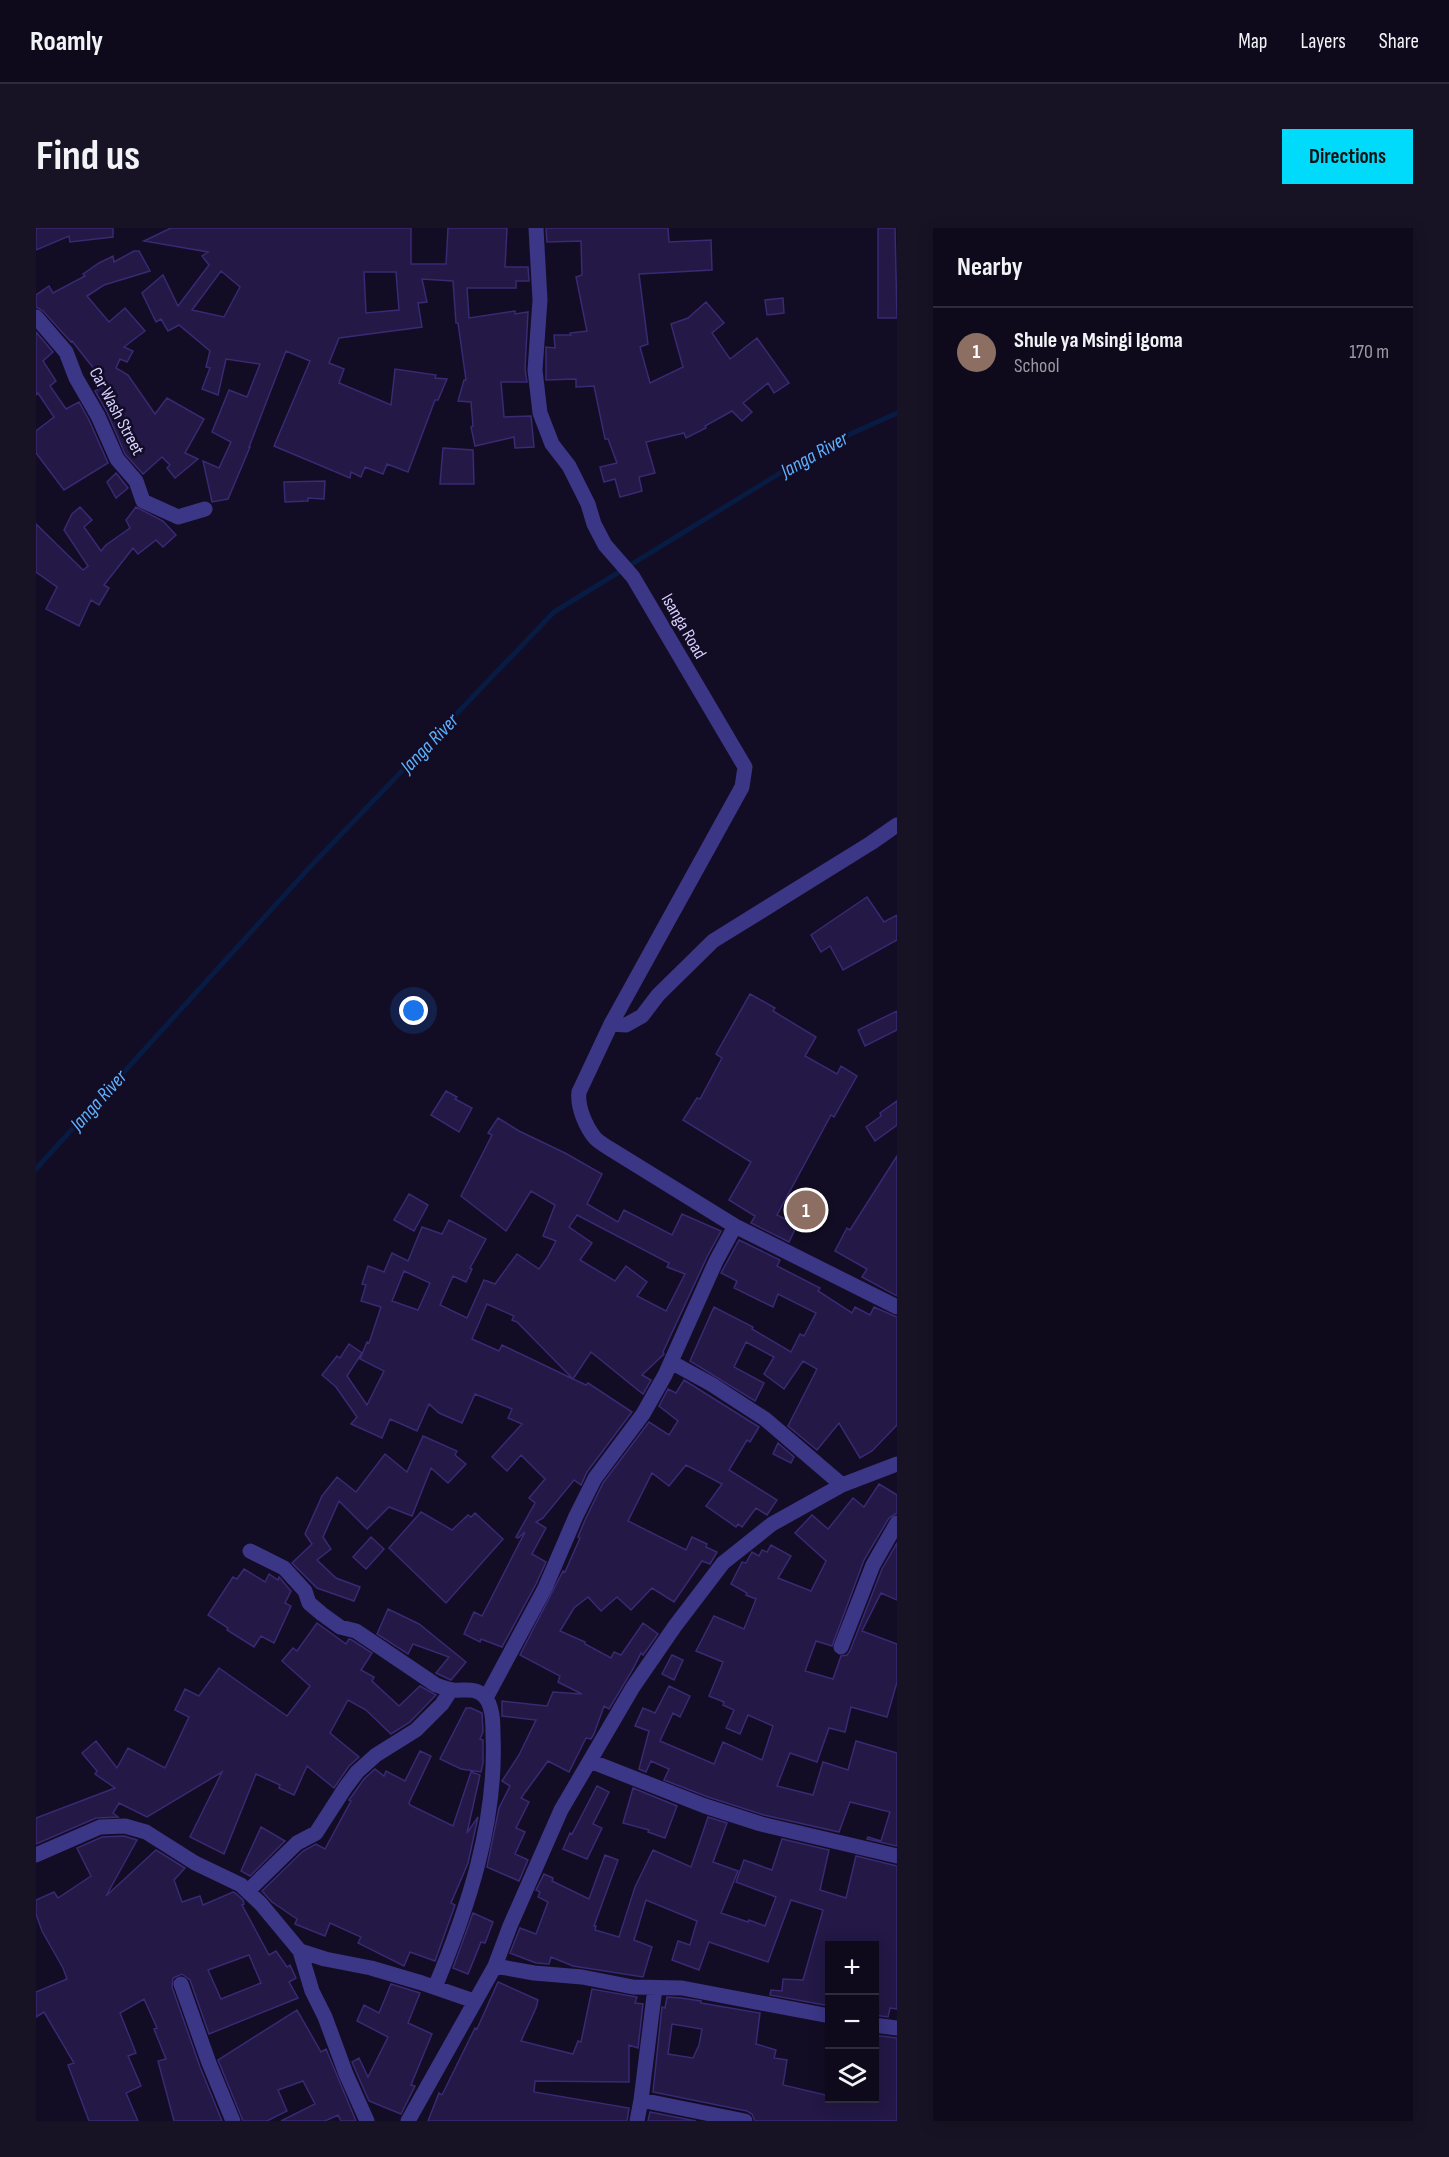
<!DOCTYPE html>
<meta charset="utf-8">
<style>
:root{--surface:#0e0a1b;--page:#171324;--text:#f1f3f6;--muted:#9b9aa3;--line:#2e2b3a;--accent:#00dbfb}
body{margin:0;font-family:"Sofia Sans Condensed",sans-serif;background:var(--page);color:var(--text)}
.controls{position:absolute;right:18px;bottom:18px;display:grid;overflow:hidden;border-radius:0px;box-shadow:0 3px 15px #0003}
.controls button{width:54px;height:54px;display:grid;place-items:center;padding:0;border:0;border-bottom:2px solid var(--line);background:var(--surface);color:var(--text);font:30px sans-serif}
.you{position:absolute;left:378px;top:783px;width:21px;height:21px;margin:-15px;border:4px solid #fff;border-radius:50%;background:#1a73e8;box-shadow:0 0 0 9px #1a73e833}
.badge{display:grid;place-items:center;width:39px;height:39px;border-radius:50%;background:var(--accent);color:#fff;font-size:20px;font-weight:700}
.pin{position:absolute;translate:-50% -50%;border:3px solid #fff;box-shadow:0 2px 6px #0006}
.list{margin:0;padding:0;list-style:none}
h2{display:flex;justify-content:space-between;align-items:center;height:78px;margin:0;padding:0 24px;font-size:26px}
h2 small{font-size:20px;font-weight:400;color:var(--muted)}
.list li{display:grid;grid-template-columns:39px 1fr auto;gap:18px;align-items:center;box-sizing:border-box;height:90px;padding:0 24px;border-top:2px solid var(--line)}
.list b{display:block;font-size:22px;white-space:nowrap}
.list p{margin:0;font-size:20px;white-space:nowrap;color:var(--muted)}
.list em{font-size:20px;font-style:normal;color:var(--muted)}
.icon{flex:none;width:33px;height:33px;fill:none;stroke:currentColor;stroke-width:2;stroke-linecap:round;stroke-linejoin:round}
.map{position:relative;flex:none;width:861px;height:1893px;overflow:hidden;border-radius:0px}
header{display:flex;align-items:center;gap:36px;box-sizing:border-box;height:84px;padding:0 30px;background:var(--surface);border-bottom:2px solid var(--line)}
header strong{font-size:28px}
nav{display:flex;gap:33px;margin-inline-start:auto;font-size:21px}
.intro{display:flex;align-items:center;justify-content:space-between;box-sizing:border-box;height:144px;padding:0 36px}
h1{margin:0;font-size:42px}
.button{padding:15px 27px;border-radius:0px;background:var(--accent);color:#111;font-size:21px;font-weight:700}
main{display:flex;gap:36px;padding:0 36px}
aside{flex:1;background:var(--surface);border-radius:0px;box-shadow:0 3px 15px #0003}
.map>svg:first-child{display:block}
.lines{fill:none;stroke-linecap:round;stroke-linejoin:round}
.stream{stroke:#071b43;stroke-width:5}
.building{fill:#231846;stroke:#3a2973;stroke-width:1.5;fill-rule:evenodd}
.minor{stroke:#3b3686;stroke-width:15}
.labels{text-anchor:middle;stroke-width:5;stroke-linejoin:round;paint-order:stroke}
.street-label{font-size:18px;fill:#d7d0ff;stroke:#120d24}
.water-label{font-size:20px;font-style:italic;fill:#5eb0ff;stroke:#120d24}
</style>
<header>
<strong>Roamly</strong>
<nav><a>Map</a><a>Layers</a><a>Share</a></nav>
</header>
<div class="intro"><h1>Find us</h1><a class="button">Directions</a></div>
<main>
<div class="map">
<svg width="861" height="1893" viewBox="0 0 861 1893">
<rect width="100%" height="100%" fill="#120d24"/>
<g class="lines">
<path class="stream" d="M 0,941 L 273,640 L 518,384 L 788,218 L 861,185"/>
</g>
<path class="building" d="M 0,0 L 77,0 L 77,9 L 34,14 L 33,8 L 0,22 Z
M 135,0 L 375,0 L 375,36 L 410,36 L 412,0 L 471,0 L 469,39 L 492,39 L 493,53 L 480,53 L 480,60 L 431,60 L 433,90 L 479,83 L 479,86 L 492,84 L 489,141 L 491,154 L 465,154 L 468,189 L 495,188 L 498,219 L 479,220 L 478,209 L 439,218 L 435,199 L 437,198 L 435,174 L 422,173 L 428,152 L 430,152 L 422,95 L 420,95 L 417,53 L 386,51 L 391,74 L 382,75 L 386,99 L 303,110 L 293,135 L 308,141 L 303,155 L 355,177 L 359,141 L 400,147 L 399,150 L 411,151 L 402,172 L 399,172 L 372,244 L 351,236 L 347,246 L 329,239 L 325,249 L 315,244 L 314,250 L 238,218 L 274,133 L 250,123 L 213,219 L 214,219 L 192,271 L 176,274 L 167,233 L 183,240 L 195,214 L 176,204 L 193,162 L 211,169 L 224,136 L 190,131 L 182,167 L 166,161 L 174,140 L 170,139 L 174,123 L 143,97 L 132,103 L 125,91 L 120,94 L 106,65 L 127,47 L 142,78 L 173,37 L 166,28 L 172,24 L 108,13 ZM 185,43 L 204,59 L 188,89 L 156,82 ZM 328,44 L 360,44 L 363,82 L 330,85 Z
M 510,0 L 632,0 L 633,14 L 675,12 L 676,42 L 603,46 L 612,116 L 604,119 L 614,155 L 647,139 L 635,96 L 652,90 L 670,74 L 688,95 L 676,105 L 694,131 L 721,110 L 753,155 L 738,165 L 732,155 L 707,175 L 716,184 L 706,193 L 696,183 L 669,198 L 670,200 L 650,210 L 648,205 L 610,214 L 619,245 L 603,249 L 606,263 L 584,269 L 579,251 L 568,254 L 564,239 L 581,235 L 572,211 L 569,211 L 558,158 L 540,159 L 540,151 L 510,152 L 510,119 L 519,120 L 518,107 L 535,107 L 534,105 L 551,103 L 540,49 L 546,47 L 545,13 L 511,14 Z
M 842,0 L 859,0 L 861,90 L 842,90 Z
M 98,23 L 103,23 L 114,43 L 68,57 L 51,68 L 73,94 L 89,80 L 109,103 L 88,119 L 97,123 L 91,134 L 84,131 L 80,140 L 92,147 L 119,186 L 131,170 L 168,191 L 149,225 L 162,231 L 139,250 L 131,240 L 134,237 L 126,229 L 107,246 L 89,226 L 71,184 L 59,163 L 70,156 L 36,113 L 35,114 L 7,83 L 0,79 L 0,67 L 13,58 L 17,65 L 49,48 L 47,46 L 63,35 L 77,28 L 78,34 Z
M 747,70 L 748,85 L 731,87 L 729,72 Z
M 0,104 L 17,124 L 7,133 L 20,153 L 14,158 L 30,181 L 43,174 L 53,192 L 72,235 L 28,262 L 0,225 L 0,203 L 18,189 L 2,165 L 0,167 Z
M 407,220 L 437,222 L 438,256 L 404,256 Z
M 80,245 L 92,260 L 80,270 L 71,254 Z
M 289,253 L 288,271 L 272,270 L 272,273 L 249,274 L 248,254 Z
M 44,279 L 56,292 L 48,299 L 65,323 L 70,317 L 94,300 L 90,292 L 100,279 L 127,293 L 140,307 L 127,319 L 120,312 L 102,326 L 97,320 L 68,357 L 73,360 L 63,377 L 55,372 L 43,398 L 10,381 L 21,359 L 0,344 L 0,296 L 47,342 L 52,338 L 28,302 L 36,286 Z
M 831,669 L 848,694 L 861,687 L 861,712 L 807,742 L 794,718 L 785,724 L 775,707 Z
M 714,766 L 739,780 L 737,783 L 780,809 L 769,828 L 801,846 L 805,838 L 821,848 L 798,889 L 795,887 L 741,987 L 761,997 L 753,1014 L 715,995 L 719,988 L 693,972 L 715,934 L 647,892 L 661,870 L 664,871 L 686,830 L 680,826 Z
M 861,783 L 861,802 L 829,818 L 822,802 Z
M 410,863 L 421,869 L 419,871 L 436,880 L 423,904 L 395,887 Z
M 861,873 L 861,897 L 839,913 L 830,899 L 845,888 L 844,885 Z
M 462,890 L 483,903 L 529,925 L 566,946 L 551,976 L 582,994 L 588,982 L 636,1007 L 646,986 L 685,1003 L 671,1029 L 627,1124 L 628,1126 L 606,1147 L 615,1152 L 607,1166 L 555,1124 L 537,1151 L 550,1157 L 552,1155 L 596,1184 L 551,1244 L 545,1257 L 538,1252 L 507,1290 L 500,1294 L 510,1300 L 496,1326 L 510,1334 L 500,1356 L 466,1419 L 445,1411 L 444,1414 L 428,1406 L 438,1384 L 446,1388 L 489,1304 L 482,1310 L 480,1309 L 499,1275 L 493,1270 L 509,1251 L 485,1227 L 471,1243 L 456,1229 L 486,1196 L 472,1190 L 476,1181 L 439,1166 L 426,1195 L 403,1185 L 393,1176 L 381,1203 L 354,1191 L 346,1210 L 315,1196 L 321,1189 L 300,1159 L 286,1147 L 301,1128 L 304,1130 L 313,1116 L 326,1125 L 311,1148 L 331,1177 L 348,1143 L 324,1131 L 331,1114 L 333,1115 L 345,1079 L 325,1073 L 330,1057 L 326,1056 L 332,1038 L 348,1044 L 356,1025 L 372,1033 L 386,999 L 406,1006 L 413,992 L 450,1011 L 434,1040 L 436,1041 L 430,1054 L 417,1048 L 404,1077 L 431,1090 L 448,1052 L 459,1056 L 481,1026 L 503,1041 L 511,1030 L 520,1013 L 507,1008 L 519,977 L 495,963 L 470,1003 L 425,968 L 456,907 L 452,905 ZM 541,987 L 633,1035 L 631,1039 L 649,1046 L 630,1083 L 601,1068 L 611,1054 L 590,1038 L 579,1053 L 544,1032 L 556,1015 L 533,999 ZM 368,1043 L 394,1055 L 382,1082 L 356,1073 ZM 451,1076 L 478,1088 L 476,1092 L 481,1094 L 537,1151 L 466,1117 L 463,1123 L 436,1111 Z
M 861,928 L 861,1068 L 826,1049 L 831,1041 L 799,1023 L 811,1000 L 814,1002 Z
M 373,966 L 392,977 L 378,1003 L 358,992 Z
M 703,1012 L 744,1032 L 741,1038 L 784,1060 L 782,1063 L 816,1085 L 819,1079 L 834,1087 L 838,1079 L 861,1089 L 861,1197 L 836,1223 L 824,1230 L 803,1195 L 781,1222 L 752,1198 L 781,1141 L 767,1133 L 748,1161 L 728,1146 L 738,1129 L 710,1114 L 698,1139 L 728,1155 L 719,1173 L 654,1133 L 678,1079 L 717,1099 L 716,1101 L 755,1124 L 764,1106 L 768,1108 L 780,1085 L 742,1066 L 737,1079 L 698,1060 L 701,1053 L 685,1045 Z
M 648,1152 L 723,1199 L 714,1214 L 711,1212 L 693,1242 L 741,1272 L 731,1287 L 720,1280 L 706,1299 L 702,1296 L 700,1299 L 670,1278 L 686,1256 L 650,1237 L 633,1258 L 616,1245 L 592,1293 L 650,1322 L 656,1309 L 671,1316 L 670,1319 L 681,1324 L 674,1336 L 666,1333 L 638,1374 L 616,1360 L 595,1382 L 581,1369 L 565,1383 L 552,1369 L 538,1380 L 524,1403 L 549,1414 L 549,1416 L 575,1430 L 578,1424 L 585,1427 L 607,1395 L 622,1406 L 607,1427 L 605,1425 L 597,1441 L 573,1481 L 568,1478 L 558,1506 L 555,1511 L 550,1510 L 533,1544 L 512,1533 L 485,1570 L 493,1574 L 480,1600 L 489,1604 L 479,1626 L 492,1632 L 483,1653 L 451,1639 L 463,1580 L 474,1558 L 466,1553 L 483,1527 L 500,1492 L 466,1488 L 466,1473 L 511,1478 L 517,1464 L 546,1466 L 522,1454 L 524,1448 L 484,1427 L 527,1343 L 529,1344 L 544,1310 L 542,1309 L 549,1292 L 567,1255 L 613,1194 L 633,1207 L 642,1193 L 623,1178 L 632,1161 L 640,1165 Z
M 387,1208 L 421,1223 L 419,1227 L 430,1236 L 412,1255 L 395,1240 L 376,1288 L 353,1279 L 331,1301 L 303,1273 L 287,1309 L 295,1321 L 281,1332 L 300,1350 L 324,1359 L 318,1373 L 281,1360 L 256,1335 L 276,1316 L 269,1306 L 286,1268 L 301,1249 L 320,1264 L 349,1226 L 371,1244 Z
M 742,1215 L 758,1229 L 755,1235 L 737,1226 Z
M 843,1256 L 861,1267 L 861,1285 L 853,1290 L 828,1332 L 796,1418 L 780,1413 L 769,1443 L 797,1451 L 805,1428 L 811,1427 L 814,1423 L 846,1341 L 861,1315 L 861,1372 L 845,1365 L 826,1403 L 861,1416 L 861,1454 L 851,1489 L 815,1479 L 809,1504 L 793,1500 L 781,1534 L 754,1525 L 741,1558 L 777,1567 L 787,1534 L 812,1542 L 820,1513 L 861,1525 L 861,1618 L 831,1611 L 832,1609 L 845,1613 L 854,1584 L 814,1574 L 803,1604 L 728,1587 L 672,1569 L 628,1552 L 633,1541 L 615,1533 L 610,1544 L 603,1541 L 613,1503 L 599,1498 L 607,1480 L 619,1485 L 633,1458 L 654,1468 L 644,1489 L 637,1485 L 624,1513 L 678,1536 L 687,1514 L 726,1532 L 737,1498 L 712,1487 L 704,1506 L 690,1500 L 698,1482 L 687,1477 L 688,1474 L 673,1468 L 687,1434 L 660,1423 L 678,1388 L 708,1401 L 720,1371 L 710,1367 L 711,1365 L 695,1356 L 706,1334 L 710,1335 L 716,1324 L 723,1328 L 726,1322 L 731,1324 L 735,1317 L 755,1328 L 742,1350 L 775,1363 L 790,1333 L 759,1305 L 776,1287 L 792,1301 L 817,1270 L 828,1279 Z
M 385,1284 L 416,1302 L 432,1287 L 435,1289 L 439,1285 L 467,1311 L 410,1375 L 353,1320 Z
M 335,1309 L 348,1321 L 330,1341 L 317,1329 Z
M 208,1341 L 229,1354 L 233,1346 L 242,1352 L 243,1349 L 255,1363 L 249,1375 L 255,1378 L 238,1415 L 225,1408 L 218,1419 L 191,1402 L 192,1400 L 172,1387 L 197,1349 L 201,1351 Z
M 352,1381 L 383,1396 L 430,1434 L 415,1452 L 400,1445 L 413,1429 L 377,1416 L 372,1426 L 341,1406 Z
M 281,1395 L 310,1416 L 313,1411 L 316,1412 L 336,1425 L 325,1442 L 338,1449 L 336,1453 L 363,1478 L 384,1458 L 400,1467 L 374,1494 L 355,1506 L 330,1482 L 312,1472 L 294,1505 L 323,1529 L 313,1538 L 298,1560 L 271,1538 L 258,1567 L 243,1560 L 244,1557 L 220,1546 L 188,1626 L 154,1609 L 186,1544 L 111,1589 L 83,1575 L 77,1585 L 82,1589 L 60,1590 L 0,1616 L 0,1590 L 79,1560 L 59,1546 L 61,1543 L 46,1525 L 60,1513 L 81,1540 L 92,1520 L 129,1540 L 153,1489 L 139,1482 L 149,1461 L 163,1468 L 183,1440 L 251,1488 L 274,1458 L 246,1433 L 257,1420 L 261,1423 Z
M 636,1427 L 647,1432 L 638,1452 L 626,1446 Z
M 430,1480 L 435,1480 L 446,1485 L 447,1504 L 444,1511 L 447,1512 L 447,1535 L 445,1544 L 425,1541 L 404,1531 Z
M 384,1523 L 395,1528 L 373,1575 L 374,1577 L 417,1598 L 435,1544 L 444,1547 L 431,1605 L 442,1589 L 432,1635 L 415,1675 L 419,1677 L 399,1733 L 374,1724 L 368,1738 L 322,1715 L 325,1709 L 294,1695 L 289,1708 L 259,1696 L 261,1691 L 236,1674 L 226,1663 L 267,1623 L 280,1616 L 289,1621 L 315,1573 L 313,1572 L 328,1551 L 339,1541 L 348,1548 L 350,1543 L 369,1553 Z
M 561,1558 L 573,1564 L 557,1596 L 566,1600 L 551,1631 L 527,1621 L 534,1605 L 536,1606 Z
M 597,1560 L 641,1578 L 629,1610 L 612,1604 L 613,1602 L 587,1595 Z
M 672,1589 L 691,1595 L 677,1634 L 702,1643 L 685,1685 L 712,1694 L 713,1692 L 729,1698 L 740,1669 L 700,1654 L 708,1632 L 736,1642 L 746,1611 L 793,1622 L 784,1662 L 810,1670 L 820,1628 L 861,1638 L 861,1781 L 854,1780 L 852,1789 L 838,1787 L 838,1718 L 794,1718 L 794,1778 L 734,1767 L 735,1762 L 746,1763 L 747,1751 L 767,1752 L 787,1682 L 755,1672 L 732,1734 L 673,1714 L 663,1742 L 636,1732 L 642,1713 L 654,1717 L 661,1693 L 610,1672 L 598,1712 L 616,1719 L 607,1749 L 537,1738 L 515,1729 L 513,1736 L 500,1735 L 474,1725 L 484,1700 L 500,1706 L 512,1674 L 502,1669 L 504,1664 L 500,1662 L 508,1646 L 517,1650 L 516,1653 L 553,1671 L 569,1627 L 582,1632 L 558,1698 L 560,1698 L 559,1702 L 583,1709 L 599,1659 L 617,1622 L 655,1639 Z
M 225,1599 L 249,1613 L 214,1648 L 205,1643 Z
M 88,1608 L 101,1612 L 70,1668 L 120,1622 L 149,1640 L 138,1652 L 146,1674 L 164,1668 L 167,1677 L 197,1664 L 199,1665 L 207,1672 L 208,1676 L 206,1677 L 233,1727 L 240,1723 L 251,1739 L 254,1737 L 260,1750 L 253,1754 L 262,1770 L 173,1806 L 154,1752 L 146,1746 L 137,1750 L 136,1759 L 164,1839 L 186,1893 L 138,1893 L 122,1833 L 130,1831 L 118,1801 L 121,1800 L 108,1771 L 84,1785 L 100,1825 L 92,1828 L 105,1858 L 90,1865 L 102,1893 L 53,1893 L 32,1837 L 38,1835 L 8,1784 L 0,1789 L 0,1764 L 31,1751 L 27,1740 L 6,1703 L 0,1686 L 0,1672 L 18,1664 L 22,1670 L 55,1648 L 41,1620 L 66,1609 ZM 213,1727 L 225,1755 L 185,1771 L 172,1742 Z
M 437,1685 L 457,1694 L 449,1715 L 445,1714 L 432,1746 L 417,1740 Z
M 462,1754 L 502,1772 L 500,1780 L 485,1813 L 537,1826 L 542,1813 L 545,1814 L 556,1761 L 601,1769 L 599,1775 L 607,1776 L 602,1820 L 593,1817 L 593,1854 L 499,1853 L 498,1864 L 593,1880 L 591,1893 L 392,1893 L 403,1865 L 406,1867 L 439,1800 L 441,1801 Z
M 355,1756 L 384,1765 L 372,1795 L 396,1806 L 375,1857 L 379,1858 L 365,1886 L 333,1873 L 316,1834 L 323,1830 L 332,1849 L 352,1809 L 321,1793 L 328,1777 L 343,1785 Z
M 631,1769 L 645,1770 L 665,1773 L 665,1775 L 724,1785 L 720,1816 L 740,1822 L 738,1830 L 751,1832 L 747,1857 L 794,1868 L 794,1870 L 838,1870 L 838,1807 L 861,1810 L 861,1893 L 719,1893 L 716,1886 L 711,1883 L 617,1864 L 626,1779 L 629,1780 ZM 636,1796 L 666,1801 L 663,1817 L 657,1830 L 632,1826 Z
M 261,1782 L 285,1824 L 290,1821 L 320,1893 L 305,1893 L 302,1887 L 289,1893 L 245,1893 L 279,1876 L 267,1853 L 242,1862 L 251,1883 L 231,1893 L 207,1893 L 182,1832 Z
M 614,1884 L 660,1893 L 612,1893 Z"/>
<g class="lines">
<path class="minor" d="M 500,0 L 504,72 L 499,142 L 504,185 L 516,216 L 533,238 L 552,276 L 558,296 L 569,317 L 597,349 L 709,539 L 706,559 L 575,796
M 0,89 L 30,124 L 40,150 L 62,188 L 81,231 L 100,253 L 107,273 L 142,289 L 169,281
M 861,597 L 835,615 L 677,713 L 622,767 L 606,788 L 590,797 L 575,796 L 543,864 C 541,879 550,899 559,910 C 564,915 571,919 576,922 L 699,998 L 861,1079
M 635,1134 L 675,1156 L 729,1191 L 806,1257
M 214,1323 L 248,1340 L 269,1363 L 273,1375 L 286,1386 L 304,1399 L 320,1403 L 400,1457 C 406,1459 411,1461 417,1462 C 428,1463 439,1459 448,1468 C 457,1477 457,1495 457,1507 C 461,1594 432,1680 399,1759
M 805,1419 L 837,1337 L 861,1295
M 450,1470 L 509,1360 L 540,1288 L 559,1250 L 607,1186 L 629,1147 L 680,1033 L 699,998
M 554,1533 L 669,1578 L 725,1596 L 861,1628
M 0,1627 L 64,1599 L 89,1598 L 110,1604 L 159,1635 L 205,1657 L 225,1676 L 264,1723 L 289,1731 L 335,1740 L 386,1755 L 438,1773
M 212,1663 L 261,1615 L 280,1605 L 309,1560 L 321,1544 L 340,1527 L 380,1502 L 406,1476 L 415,1462
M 264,1723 L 276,1763 L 289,1789 L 310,1846 L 331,1893
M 459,1738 L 498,1745 L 546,1749 L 597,1759 L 646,1760 L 794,1788
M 145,1756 L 173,1835 L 197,1893
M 838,1797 L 861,1800
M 605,1872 L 709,1893
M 372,1893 L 459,1738 L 474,1698 L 525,1582 L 597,1459 L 639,1398 L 687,1335 L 736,1296 L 806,1257 L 861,1236
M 601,1893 L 605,1872 L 619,1760"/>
</g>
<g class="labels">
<g class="street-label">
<text transform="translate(81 183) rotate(62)" y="6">Car Wash Street</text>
<text transform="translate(648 398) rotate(60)" y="6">Isanga Road</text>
</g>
<g class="water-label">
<text transform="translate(778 226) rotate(-29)" y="7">Janga River</text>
<text transform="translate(393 515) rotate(-46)" y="7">Janga River</text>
<text transform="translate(62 872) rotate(-48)" y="7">Janga River</text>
</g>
</g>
</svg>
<div class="controls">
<button>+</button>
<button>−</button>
<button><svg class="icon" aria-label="layers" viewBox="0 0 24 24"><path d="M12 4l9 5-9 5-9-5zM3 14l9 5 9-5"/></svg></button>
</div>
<div class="you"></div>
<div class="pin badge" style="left:770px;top:982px;background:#8d6e63">1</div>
</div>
<aside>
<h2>Nearby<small></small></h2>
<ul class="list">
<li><span class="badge" style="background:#8d6e63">1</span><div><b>Shule ya Msingi Igoma</b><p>School</p></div><em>170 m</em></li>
</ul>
</aside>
</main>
